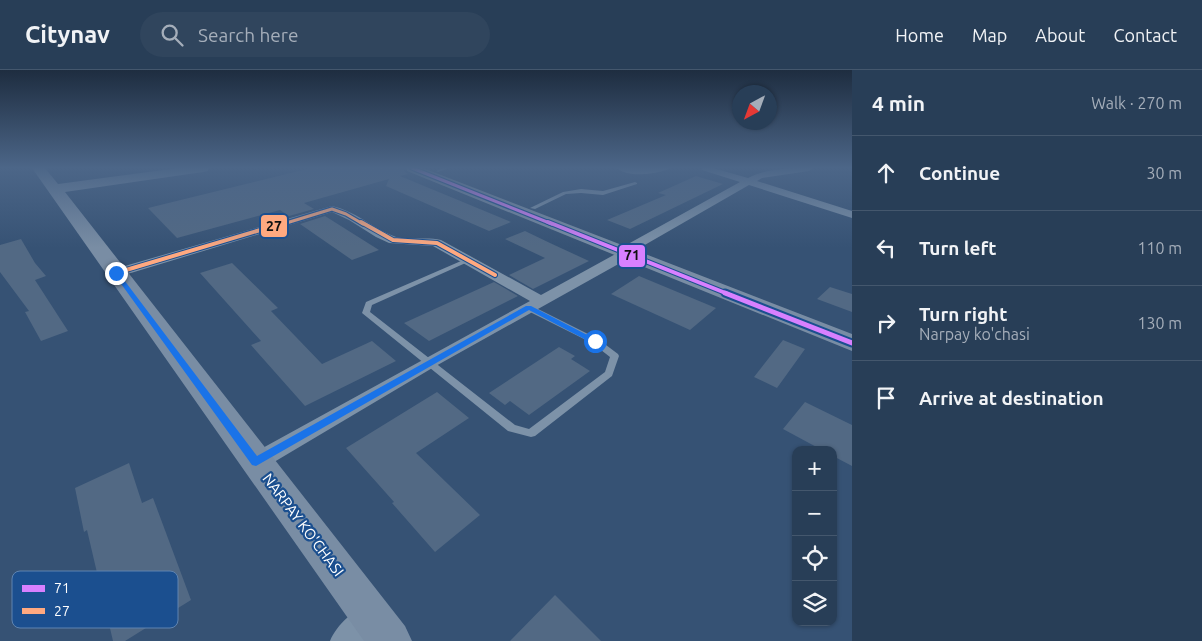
<!DOCTYPE html>
<meta charset="utf-8">
<style>
:root{--surface:#283e57;--page:#30455d;--text:#f1f3f6;--muted:#a5aeba;--line:#44576d}
body{margin:0;font-family:Ubuntu,sans-serif;background:var(--page);color:var(--text)}
.controls{position:absolute;right:15px;bottom:15px;display:grid;overflow:hidden;border-radius:10px;box-shadow:0 1px 4px #0004}
.controls button{width:45px;height:45px;display:grid;place-items:center;padding:0;border:0;border-bottom:1px solid var(--line);background:var(--surface);color:var(--text);font:25px sans-serif}
.compass{position:absolute;left:732px;top:15px;width:45px;height:45px;border-radius:50%;background:var(--surface);box-shadow:0 1px 4px #0004;rotate:221deg}
.stop{position:absolute;width:15px;height:15px;margin:-11px;border:4px solid #1a73e8;border-radius:50%;background:#fff}
.stop.end{background:#1a73e8;border-color:#fff;box-shadow:0 1px 5px #0008}
.list{margin:0;padding:0;list-style:none}
h2{display:flex;justify-content:space-between;align-items:center;height:65px;margin:0;padding:0 20px;font-size:21px}
h2 small{font-size:16px;font-weight:400;color:var(--muted)}
.list li{display:grid;grid-template-columns:32px 1fr auto;gap:15px;align-items:center;box-sizing:border-box;height:75px;padding:0 20px;border-top:1px solid var(--line)}
.list b{display:block;font-size:19px;white-space:nowrap}
.list p{margin:0;font-size:16px;white-space:nowrap;color:var(--muted)}
.list em{font-size:16px;font-style:normal;color:var(--muted)}
.icon{flex:none;width:28px;height:28px;fill:none;stroke:currentColor;stroke-width:2;stroke-linecap:round;stroke-linejoin:round}
.map{position:relative;flex:none;width:852px;height:571px;overflow:hidden}
header{display:flex;align-items:center;gap:30px;box-sizing:border-box;height:70px;padding:0 25px;background:var(--surface);border-bottom:1px solid var(--line)}
header strong{font-size:24px}
nav{display:flex;gap:28px;margin-inline-start:auto;font-size:18px}
.search{width:350px;height:45px;background:var(--page);display:flex;align-items:center;gap:12px;box-sizing:border-box;padding:0 18px;border-radius:28px;color:var(--muted);font-size:19px}
main{display:flex}
aside{flex:1;background:var(--surface)}
.map>svg:first-child{display:block}
.building{fill:#526984}
.lines{fill:none;stroke-linecap:round;stroke-linejoin:round}
.lane{fill:#7d92a8;fill-rule:evenodd}
.street{fill:#7d92a8;fill-rule:evenodd}
.secondary{fill:#798da4;fill-rule:evenodd}
.bus-1-far2-casing{stroke:#1b4f8f;stroke-width:5.5}
.bus-1-far1-casing{stroke:#1b4f8f;stroke-width:6}
.bus-1-casing{stroke:#1b4f8f;stroke-width:9}
.bus-2-far1-casing{stroke:#1b4f8f;stroke-width:5.5}
.bus-2-casing{stroke:#1b4f8f;stroke-width:6}
.bus-1-far2{stroke:#d880ff;stroke-width:3}
.bus-1-far1{stroke:#d880ff;stroke-width:4}
.bus-1{stroke:#d880ff;stroke-width:5}
.bus-2-far1{stroke:#ffa980;stroke-width:3}
.bus-2{stroke:#ffa980;stroke-width:4}
.route{fill:#1a73e8}
.labels{text-anchor:middle;stroke-width:4.5;stroke-linejoin:round;paint-order:stroke}
.street-label{font-size:15px;fill:#fff;stroke:#1b4f8f}
.key{fill:#1b4f8f;stroke:#5f84b1;stroke-width:1}
.key-label{font-size:14px;fill:#fff}
.line-badge{stroke:#1b4f8f;stroke-width:2}
.pale-badge-label{font-size:14px;text-anchor:middle;font-weight:bold;fill:#111}
</style>
<header>
<strong>Citynav</strong>
<div class="search"><svg class="icon" aria-label="search" viewBox="0 0 24 24"><circle cx="10" cy="10" r="6"/><path d="M15 15l6 6"/></svg>Search here</div>
<nav><a>Home</a><a>Map</a><a>About</a><a>Contact</a></nav>
</header>
<main>
<div class="map">
<svg width="852" height="571" viewBox="0 0 852 571">
<rect width="100%" height="100%" fill="#365274"/>
<path class="building" d="M 311,98 L 404,98 L 405,102 L 408,104 L 400,106 L 511,152 L 489,161 L 386,116 L 389,109 L 304,133 L 314,139 L 289,146 L 280,140 L 177,168 L 148,138 Z
M 696,106 L 723,114 L 630,159 L 607,150 L 666,125 L 658,123 Z
M 325,146 L 379,180 L 352,190 L 300,154 Z
M 525,161 L 550,173 L 589,191 L 533,219 L 509,205 L 545,188 L 505,169 Z
M 21,169 L 35,193 L 46,206 L 35,210 L 68,261 L 41,271 L 25,242 L 29,241 L 0,202 L 0,175 Z
M 232,193 L 278,238 L 271,241 L 322,294 L 372,271 L 396,291 L 305,336 L 251,275 L 261,271 L 200,203 Z
M 639,206 L 716,238 L 690,260 L 611,224 Z
M 494,212 L 518,226 L 429,271 L 404,253 Z
M 830,217 L 852,224 L 852,242 L 817,229 Z
M 783,270 L 805,279 L 777,318 L 754,307 Z
M 559,277 L 575,286 L 571,289 L 590,301 L 529,345 L 510,331 L 505,335 L 489,323 Z
M 437,322 L 469,348 L 416,383 L 480,445 L 435,482 L 392,433 L 394,432 L 346,378 Z
M 805,332 L 852,355 L 852,396 L 833,386 L 833,380 L 822,380 L 783,359 Z
M 129,393 L 142,433 L 153,428 L 191,530 L 125,571 L 113,571 L 87,460 L 84,462 L 75,418 Z
M 555,525 L 601,571 L 510,571 Z"/>
<g class="lines">
<path class="lane" d="M 444,98 L 449,98 L 438,102 L 436,101 Z
M 635,112 L 637,113 L 637,114 L 603,125 L 581,123 L 566,124 L 535,139 L 530,138 L 563,122 L 581,119 L 603,121 Z
M 468,188 L 470,189 L 470,191 L 372,235 L 370,242 L 502,345 L 515,355 L 529,359 L 605,302 L 610,287 L 592,273 L 526,240 L 525,238 L 526,236 L 532,236 L 598,269 L 618,284 L 619,286 L 612,306 L 535,366 L 531,367 L 508,361 L 362,243 L 366,232 Z"/>
<path class="street" d="M 616,98 L 669,98 L 667,100 C 652,104 630,108 616,98 Z
M 701,98 L 713,98 L 748,108 C 767,98 792,98 813,98 L 809,101 L 762,108 L 757,111 L 852,141 L 852,148 L 749,115 L 636,180 L 631,187 L 434,297 L 264,398 L 256,401 L 248,398 L 245,392 L 248,386 L 530,231 L 433,176 L 389,173 L 376,167 L 349,150 L 332,142 L 121,206 L 116,207 L 109,203 L 111,200 L 332,136 C 355,141 370,156 391,165 C 406,172 425,166 441,170 L 541,225 L 621,181 L 628,174 L 740,112 L 702,100 Z
M 372,532 L 382,537 L 387,547 L 382,557 L 367,571 L 330,571 C 337,554 355,539 372,532 Z"/>
<path class="secondary" d="M 32,98 L 45,98 L 58,114 L 178,98 L 209,98 L 208,101 L 203,102 L 65,122 L 405,556 L 412,571 L 364,571 Z
M 406,98 L 423,98 L 852,264 L 852,281 L 407,101 Z"/>
<g class="bus-1-far2-casing">
<path id="bus-1-far2" d="M 412,98 L 552,154"/>
</g>
<g class="bus-1-far1-casing">
<path id="bus-1-far1" d="M 548,152 L 728,224"/>
</g>
<g class="bus-1-casing">
<path id="bus-1" d="M 725,223 L 852,273"/>
</g>
<g class="bus-2-far1-casing">
<path id="bus-2-far1" d="M 283,154 L 332,139 L 346,144 L 363,154"/>
</g>
<g class="bus-2-casing">
<path id="bus-2" d="M 361,152 L 393,170 L 437,173 L 495,205
M 116,203 L 287,152"/>
</g>
<use href="#bus-1-far2" class="bus-1-far2"/>
<use href="#bus-1-far1" class="bus-1-far1"/>
<use href="#bus-1" class="bus-1"/>
<use href="#bus-2-far1" class="bus-2-far1"/>
<use href="#bus-2" class="bus-2"/>
</g>
<linearGradient id="sky" x2="0" y2="1"><stop stop-color="#1e2d40"/><stop offset="0.55" stop-color="#4c6688"/><stop offset="1" stop-color="#4c6688" stop-opacity="0"/></linearGradient>
<rect width="852" height="178" fill="url(#sky)"/>
<path class="route" d="M 114,202 L 118,202 L 257,386 L 526,236 L 531,236 L 599,271 L 592,273 L 529,240 L 256,396 L 252,395 L 114,204 Z"/>
<g class="labels">
<g class="street-label">
<text transform="translate(303 455) rotate(53)" y="5">NARPAY KO'CHASI</text>
</g>
</g>
<rect x="12" y="501" width="166" height="57" rx="8" class="key"/>
<rect x="22" y="515" width="23" height="7" fill="#d880ff"/>
<rect x="22" y="538" width="23" height="6" fill="#ffa980"/>
<g class="key-label">
<text x="54" y="523">71</text>
<text x="54" y="546">27</text>
</g>
<g class="line-badge">
<rect x="260" y="144" width="28" height="24" rx="5" fill="#ffa980"/>
<rect x="618" y="174" width="28" height="24" rx="5" fill="#d880ff"/>
</g>
<g class="pale-badge-label">
<text x="274" y="161">27</text>
<text x="632" y="190">71</text>
</g>
</svg>
<div class="controls">
<button>+</button>
<button>−</button>
<button><svg class="icon" aria-label="locate" viewBox="0 0 24 24"><circle cx="12" cy="12" r="6"/><path d="M12 2v4M12 18v4M2 12h4M18 12h4"/></svg></button>
<button><svg class="icon" aria-label="layers" viewBox="0 0 24 24"><path d="M12 4l9 5-9 5-9-5zM3 14l9 5 9-5"/></svg></button>
</div>
<svg class="compass" viewBox="-18 -18 36 36"><path d="M0-13l5 13h-10z" fill="#e53935"/><path d="M0 13l5-13h-10z" fill="#a5aeba"/></svg>
<div class="stop" style="left:595px;top:271px"></div>
<div class="stop end" style="left:116px;top:203px"></div>
</div>
<aside>
<h2>4 min<small>Walk · 270 m</small></h2>
<ul class="list">
<li><svg class="icon" aria-label="ahead" viewBox="0 0 24 24"><path d="M12 20V5M6 11l6-6 6 6"/></svg><div><b>Continue</b></div><em>30 m</em></li>
<li><svg class="icon" aria-label="left" viewBox="0 0 24 24"><path d="M17 20v-9H6M10 6l-5 5 5 5"/></svg><div><b>Turn left</b></div><em>110 m</em></li>
<li><svg class="icon" aria-label="right" viewBox="0 0 24 24"><path d="M7 20v-9h11M14 6l5 5-5 5"/></svg><div><b>Turn right</b><p>Narpay ko'chasi</p></div><em>130 m</em></li>
<li><svg class="icon" aria-label="arrive" viewBox="0 0 24 24"><path d="M6 21V4h12l-3 4 3 4H6"/></svg><div><b>Arrive at destination</b></div></li>
</ul>
</aside>
</main>
